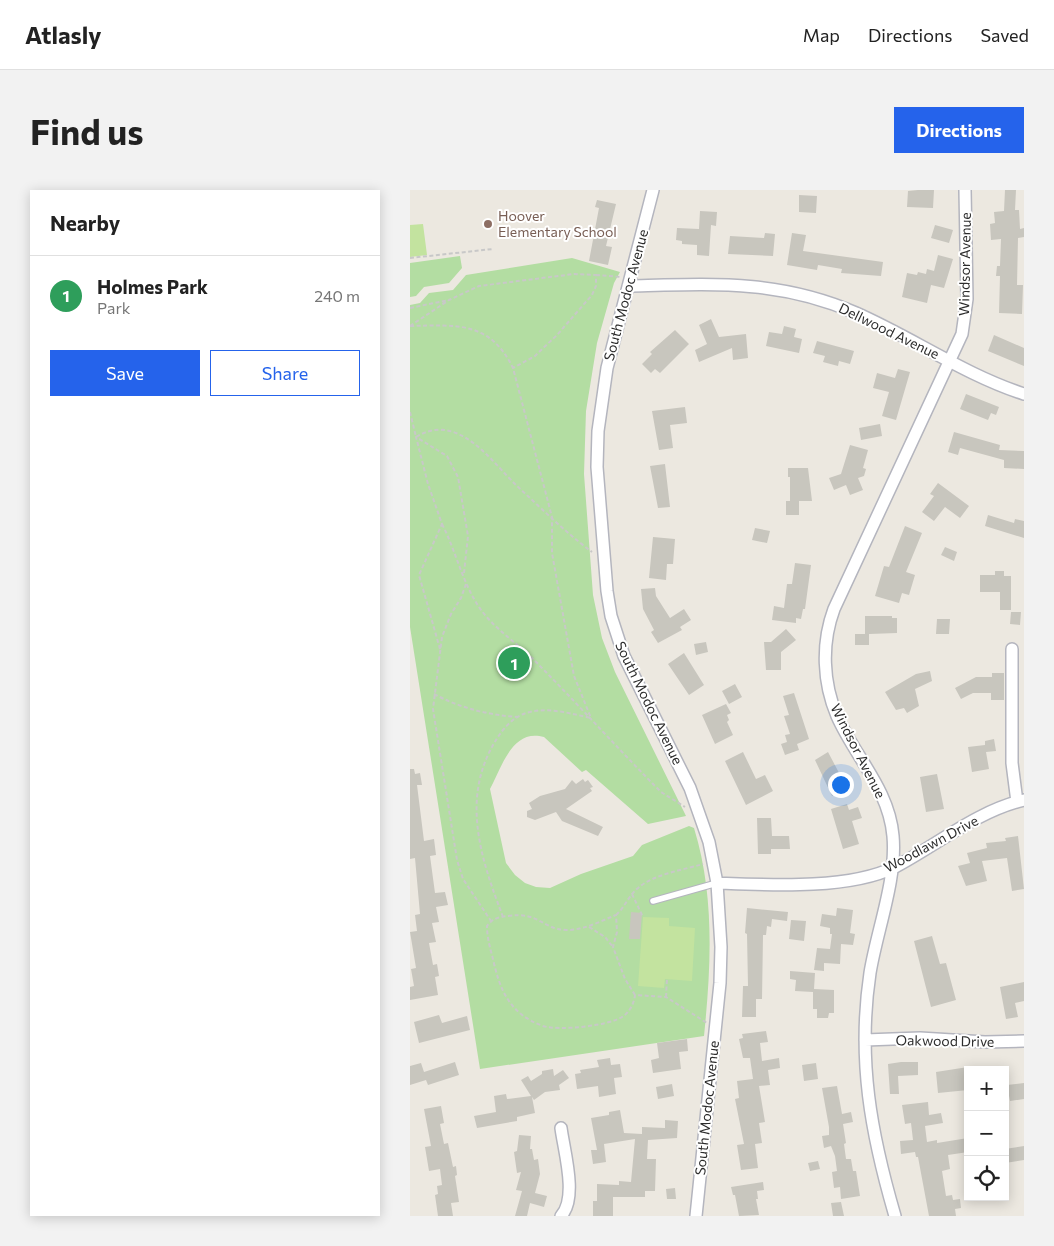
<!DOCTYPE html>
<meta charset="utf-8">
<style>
:root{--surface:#fff;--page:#f2f2f2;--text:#222;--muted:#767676;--line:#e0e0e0;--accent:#2563eb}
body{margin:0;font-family:Commissioner,sans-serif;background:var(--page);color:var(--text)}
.controls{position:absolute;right:15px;bottom:15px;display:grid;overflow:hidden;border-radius:0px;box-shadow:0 2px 12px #0003}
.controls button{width:45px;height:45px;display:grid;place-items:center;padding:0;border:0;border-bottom:1px solid var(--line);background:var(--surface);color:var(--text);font:25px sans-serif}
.you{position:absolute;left:430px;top:594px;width:18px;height:18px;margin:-12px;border:4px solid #fff;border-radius:50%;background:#1a73e8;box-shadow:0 0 0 8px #1a73e833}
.badge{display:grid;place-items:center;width:32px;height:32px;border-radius:50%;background:var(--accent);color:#fff;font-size:16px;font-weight:700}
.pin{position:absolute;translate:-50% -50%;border:2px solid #fff;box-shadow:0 1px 5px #0006}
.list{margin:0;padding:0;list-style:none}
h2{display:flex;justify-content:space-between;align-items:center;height:65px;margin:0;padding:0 20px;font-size:21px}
h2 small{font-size:16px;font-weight:400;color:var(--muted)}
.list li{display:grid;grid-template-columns:32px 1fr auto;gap:15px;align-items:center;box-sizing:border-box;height:80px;padding:0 20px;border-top:1px solid var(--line)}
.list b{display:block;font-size:19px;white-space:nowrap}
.list p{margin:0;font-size:16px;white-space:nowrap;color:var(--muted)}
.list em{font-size:16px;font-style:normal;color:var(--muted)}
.actions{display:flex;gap:10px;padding:15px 20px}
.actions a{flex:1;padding:11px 0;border:1px solid var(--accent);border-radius:0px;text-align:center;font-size:18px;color:var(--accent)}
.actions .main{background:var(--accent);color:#fff}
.icon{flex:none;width:28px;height:28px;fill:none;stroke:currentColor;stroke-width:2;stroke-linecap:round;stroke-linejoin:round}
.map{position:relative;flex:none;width:614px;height:1026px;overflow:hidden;border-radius:0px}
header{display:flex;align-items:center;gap:30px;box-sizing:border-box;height:70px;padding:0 25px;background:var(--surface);border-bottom:1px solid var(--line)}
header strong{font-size:24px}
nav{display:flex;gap:28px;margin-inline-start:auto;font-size:18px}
.intro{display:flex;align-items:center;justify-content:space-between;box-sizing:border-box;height:120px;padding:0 30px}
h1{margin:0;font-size:35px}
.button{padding:12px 22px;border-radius:0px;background:var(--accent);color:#fff;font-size:18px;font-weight:700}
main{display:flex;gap:30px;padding:0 30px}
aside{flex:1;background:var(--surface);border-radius:0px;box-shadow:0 2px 12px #0003}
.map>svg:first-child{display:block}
.green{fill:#b3dda2}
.pitch{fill:#c3e39f}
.building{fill:#c8c6be}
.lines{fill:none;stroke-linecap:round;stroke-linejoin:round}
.lane-casing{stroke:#b4b5be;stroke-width:8}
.street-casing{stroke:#b4b5be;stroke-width:14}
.path{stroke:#c8c8c8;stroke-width:2;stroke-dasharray:4 2.5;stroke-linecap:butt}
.lane{stroke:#fff;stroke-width:5.5}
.street{stroke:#fff;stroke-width:11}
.education-dot{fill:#8d6e63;stroke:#fff;stroke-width:2}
.labels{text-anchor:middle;stroke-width:4;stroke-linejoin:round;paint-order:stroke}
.education-label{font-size:14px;fill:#785e54;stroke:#fff;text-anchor:start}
.street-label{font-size:14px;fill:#2c2c2c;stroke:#fff}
</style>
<header>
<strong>Atlasly</strong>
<nav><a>Map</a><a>Directions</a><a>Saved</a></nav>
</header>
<div class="intro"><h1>Find us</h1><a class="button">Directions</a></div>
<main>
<aside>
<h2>Nearby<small></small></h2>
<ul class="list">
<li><span class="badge" style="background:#2e9e5b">1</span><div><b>Holmes Park</b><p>Park</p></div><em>240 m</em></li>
</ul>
<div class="actions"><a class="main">Save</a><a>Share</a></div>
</aside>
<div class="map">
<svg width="614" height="1026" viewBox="0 0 614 1026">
<rect width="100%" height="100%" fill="#ece8e0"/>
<path class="green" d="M 50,66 L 52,78 L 39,93 L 14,97 L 6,106 L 0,107 L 0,73 Z
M 162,68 L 210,82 L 204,93 L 187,153 L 176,221 L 174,284 L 183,405 L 192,448 L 205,482 L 276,626 L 238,634 L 176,580 L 172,582 L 134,547 C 102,538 92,577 80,599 L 96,673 L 105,685 L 115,693 L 126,697 L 140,698 L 171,684 L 223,666 L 232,655 L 279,636 L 284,638 C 305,706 301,777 294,846 L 70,879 L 0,437 L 0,115 L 10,113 L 19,103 L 43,100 L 56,85 Z"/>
<path class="pitch" d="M 13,34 L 17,65 L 0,67 L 0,35 Z
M 233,727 L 259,728 L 259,736 L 285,738 L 282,791 L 255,789 L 254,798 L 228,796 Z"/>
<path class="building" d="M 508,0 L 524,0 L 523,18 L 497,17 L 498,1 Z
M 595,0 L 606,0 L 605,20 L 609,20 L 610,39 L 614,38 L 614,47 L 608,48 L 607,95 L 613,95 L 612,124 L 589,123 L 590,86 L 586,86 L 587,76 L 590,76 L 591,49 L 581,50 L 580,34 L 585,33 L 584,22 L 594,21 Z
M 389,5 L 407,6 L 406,23 L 389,22 Z
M 187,10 L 206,14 L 196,56 L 202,57 L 198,75 L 179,71 L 189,18 L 185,17 Z
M 290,21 L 307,22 L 306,36 L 301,35 L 299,66 L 287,65 L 287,55 L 272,54 L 272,51 L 266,50 L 267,38 L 289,39 Z
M 525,35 L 543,40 L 539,53 L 521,48 Z
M 355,43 L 365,44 L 363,66 L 318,64 L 320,46 L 354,48 Z
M 382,43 L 396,45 L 393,61 L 473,72 L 471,86 L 431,83 L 432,79 L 408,75 L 407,80 L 377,75 Z
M 528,65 L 543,69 L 534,98 L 521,95 L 517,113 L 492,107 L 497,83 L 507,85 L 508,82 L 516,84 L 517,79 L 524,81 Z
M 301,129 L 309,147 L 336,144 L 338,168 L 323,170 L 322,158 L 289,172 L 285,160 L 297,154 L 289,135 Z
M 374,136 L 386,139 L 384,147 L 392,149 L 389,163 L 356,156 L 359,142 L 372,144 Z
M 265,140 L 279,154 L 250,183 L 245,179 L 241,183 L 232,174 L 242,164 L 240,162 Z
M 584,145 L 614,158 L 614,176 L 578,161 Z
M 407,151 L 444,161 L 440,174 L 429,171 L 428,176 L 413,172 L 415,166 L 403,163 Z
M 488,179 L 500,182 L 486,230 L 472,226 L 479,202 L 463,198 L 467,183 L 485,188 Z
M 556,204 L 589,217 L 586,225 L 581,223 L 578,230 L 550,219 Z
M 275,217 L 277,233 L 260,235 L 263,258 L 249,260 L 242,221 Z
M 470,234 L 472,246 L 451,250 L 449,238 Z
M 544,242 L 590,255 L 589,260 L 614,261 L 614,279 L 594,278 L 594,270 L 550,258 L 548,265 L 538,262 Z
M 440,255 L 458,260 L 453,278 L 456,279 L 454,286 L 448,288 L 453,300 L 440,305 L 436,295 L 424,300 L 419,288 L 431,284 Z
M 255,274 L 260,317 L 248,318 L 240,276 Z
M 378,278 L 398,278 L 402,311 L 389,311 L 389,325 L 376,325 L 376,311 L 380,311 L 380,287 L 378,287 Z
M 528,293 L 559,316 L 550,328 L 535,317 L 524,331 L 512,322 L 524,306 L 520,304 Z
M 578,325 L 604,333 L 605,329 L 614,331 L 614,348 L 575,336 Z
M 495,336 L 512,343 L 496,382 L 505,385 L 499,405 L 492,403 L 489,413 L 465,406 L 474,376 L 479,377 Z
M 345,338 L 360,341 L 357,353 L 342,350 Z
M 243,347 L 265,349 L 263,374 L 257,374 L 256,390 L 239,388 Z
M 535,357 L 547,362 L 544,371 L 531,365 Z
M 385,373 L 401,375 L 395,419 L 393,419 L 391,429 L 386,428 L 386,433 L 362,430 L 364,416 L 374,418 L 377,394 L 382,394 Z
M 585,381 L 594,381 L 594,386 L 601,386 L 601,420 L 590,420 L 590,402 L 570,402 L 570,385 L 585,385 Z
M 245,398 L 246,406 L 260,428 L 274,419 L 281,430 L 270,437 L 272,440 L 248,453 L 241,442 L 244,440 L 233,419 L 231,399 Z
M 601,422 L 611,422 L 610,435 L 600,434 Z
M 455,426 L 482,426 L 482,428 L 487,428 L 487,443 L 459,444 L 459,455 L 445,455 L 445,444 L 455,444 Z
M 527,429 L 540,429 L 539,444 L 526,444 Z
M 376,439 L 386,450 L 371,462 L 371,480 L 356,480 L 354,452 L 361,452 Z
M 296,452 L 298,462 L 286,465 L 284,454 Z
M 274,463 L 294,495 L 279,505 L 258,474 Z
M 520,481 L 522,491 L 505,499 L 509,516 L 497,523 L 494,518 L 486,520 L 475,502 L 506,484 Z
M 582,483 L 594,483 L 594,510 L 581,510 L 581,503 L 563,503 L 551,509 L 545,498 L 566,487 L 582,487 Z
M 325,494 L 332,507 L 319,514 L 312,501 Z
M 384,503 L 399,549 L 387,554 L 389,560 L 375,565 L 371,554 L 377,552 L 375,545 L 380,544 L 374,526 L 379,525 L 373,506 Z
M 316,514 L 321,523 L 317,525 L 319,530 L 317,532 L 323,545 L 305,554 L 292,525 Z
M 584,549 L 586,561 L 576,562 L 579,579 L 562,582 L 558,557 L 575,555 L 575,551 Z
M 333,562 L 346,589 L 355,585 L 363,601 L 336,615 L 315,571 Z
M 418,562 L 437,598 L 422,606 L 405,570 Z
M 0,579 L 4,579 L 5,584 L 10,583 L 12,595 L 7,595 L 14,651 L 24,649 L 26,665 L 20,666 L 25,703 L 35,702 L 38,715 L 26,717 L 29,732 L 22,733 L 26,752 L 19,753 L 23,775 L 27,774 L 29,786 L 25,787 L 28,805 L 0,810 L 0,797 L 4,796 L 1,779 L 6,778 L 0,742 L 7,741 L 5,725 L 10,724 L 5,668 L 0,669 Z
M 527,584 L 534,619 L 516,622 L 510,587 Z
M 173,589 L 175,592 L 178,590 L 183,597 L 180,598 L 182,601 L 156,619 L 193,637 L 188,646 L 152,631 L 146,622 L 125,630 L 117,627 L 117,621 L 122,619 L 119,613 L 130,606 L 155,599 L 162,590 L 166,594 Z
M 437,614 L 439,620 L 448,617 L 452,628 L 442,631 L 449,654 L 433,659 L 421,619 Z
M 347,628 L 361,628 L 362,646 L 379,646 L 380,659 L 361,659 L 361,664 L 348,664 Z
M 608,646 L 614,699 L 602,701 L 597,668 L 572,671 L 577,691 L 556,696 L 548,676 L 560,673 L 557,663 L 577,658 L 576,653 L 596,651 L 595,648 Z
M 337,718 L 378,722 L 377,731 L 362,729 L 361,737 L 357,736 L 356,745 L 353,745 L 352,809 L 346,809 L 346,827 L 332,827 L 333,796 L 338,796 L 337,744 L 335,743 Z
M 427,718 L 443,720 L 440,743 L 445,744 L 443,755 L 431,754 L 430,774 L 414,773 L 414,781 L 404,780 L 407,758 L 420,759 L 422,744 L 420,744 L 420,738 L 410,736 L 412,724 L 426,726 Z
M 221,722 L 232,723 L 230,749 L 219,749 Z
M 381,730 L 396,731 L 394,751 L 379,749 Z
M 522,746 L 530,774 L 536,773 L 546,810 L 521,817 L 504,751 Z
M 380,781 L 405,783 L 404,799 L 424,800 L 424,823 L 419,823 L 418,828 L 407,828 L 407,819 L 403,819 L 403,802 L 385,801 L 386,790 L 380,789 Z
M 614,792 L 614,811 L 605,813 L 608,827 L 596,829 L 590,797 Z
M 29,825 L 32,833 L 57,826 L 60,840 L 9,853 L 4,832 Z
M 356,841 L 358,852 L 350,853 L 352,871 L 369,868 L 370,878 L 358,880 L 360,895 L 349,896 L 355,932 L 349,933 L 352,953 L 345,954 L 348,978 L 331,980 L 327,955 L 334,954 L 325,909 L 329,908 L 327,891 L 343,889 L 340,868 L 333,868 L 329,849 L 333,848 L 332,844 Z
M 277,849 L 278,861 L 269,862 L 271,879 L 243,883 L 241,870 L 249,868 L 247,853 Z
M 200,868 L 201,875 L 210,874 L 212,887 L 204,888 L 206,904 L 189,907 L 188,896 L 167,899 L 165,884 L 171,883 L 170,880 L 189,877 L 187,870 Z
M 45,872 L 49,885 L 18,895 L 16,890 L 0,895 L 0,876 L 11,873 L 14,882 Z
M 491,872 L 508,872 L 508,885 L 488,886 L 489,904 L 480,904 L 478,874 Z
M 406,873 L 408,889 L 394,891 L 392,875 Z
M 558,877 L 558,900 L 528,903 L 526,882 Z
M 143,879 L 144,886 L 153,880 L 159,888 L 149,895 L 150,900 L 135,902 L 124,910 L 122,907 L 125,923 L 107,927 L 107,931 L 67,938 L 64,926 L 86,922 L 84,906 L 96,904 L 97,909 L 121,906 L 111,890 L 118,886 L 121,891 L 132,884 L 132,881 Z
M 614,893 L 614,909 L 600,911 L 597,895 Z
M 262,894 L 264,906 L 248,909 L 246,897 Z
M 427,896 L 432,924 L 441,922 L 443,932 L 433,934 L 436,953 L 434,954 L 436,969 L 441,969 L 443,981 L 446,981 L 450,1006 L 431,1009 L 430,997 L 424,998 L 422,982 L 427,981 L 425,966 L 421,956 L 414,958 L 412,946 L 419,945 L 419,937 L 412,898 Z
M 518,912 L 519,925 L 531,923 L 533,933 L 515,936 L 517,952 L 527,950 L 527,953 L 558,948 L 558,962 L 538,965 L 540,979 L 532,981 L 536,1006 L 542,1005 L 543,1010 L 550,1009 L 551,1018 L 545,1019 L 546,1026 L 519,1026 L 508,967 L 506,967 L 505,962 L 491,964 L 490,951 L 503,950 L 501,933 L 495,934 L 492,915 Z
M 31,916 L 34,933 L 30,934 L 34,954 L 38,953 L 43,977 L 46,976 L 47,985 L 45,986 L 49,1012 L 41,1013 L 43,1026 L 28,1026 L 25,1005 L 28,1004 L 27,996 L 32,995 L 30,979 L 19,981 L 15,957 L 21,956 L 14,919 Z
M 210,920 L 214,943 L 232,944 L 232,937 L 255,938 L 255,930 L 268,931 L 267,948 L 238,950 L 237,969 L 246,969 L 245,1001 L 235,1001 L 235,1007 L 203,1007 L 203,1026 L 183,1026 L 183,1011 L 187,1011 L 187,994 L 209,995 L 209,991 L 221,992 L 225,949 L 194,954 L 196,972 L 183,974 L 181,960 L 187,960 L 181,928 L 199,925 L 199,922 Z
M 109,945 L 121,946 L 120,959 L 122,959 L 124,970 L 128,969 L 130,984 L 125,1003 L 137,1006 L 134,1017 L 120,1013 L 117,1026 L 105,1026 L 112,1001 L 106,1000 L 111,982 L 107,983 L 104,962 L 107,961 Z
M 614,956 L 614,970 L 595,973 L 595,959 Z
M 408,971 L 410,979 L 400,981 L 398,973 Z
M 353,992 L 354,1000 L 347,1001 L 348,1009 L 346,1009 L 349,1025 L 329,1026 L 325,1005 L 323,1005 L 321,997 Z
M 265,998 L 266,1009 L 257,1009 L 256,999 Z
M 431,1012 L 434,1026 L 423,1026 L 421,1013 Z"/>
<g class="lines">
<g class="lane-casing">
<path id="lane" d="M 243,711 L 307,693"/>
</g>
<g class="street-casing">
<path id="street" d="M 243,0 L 197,178 L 188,241 L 187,277 L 197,401 L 201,426 L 214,466 L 280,598 L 299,652 L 307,693 L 311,757 L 310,793 L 286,1026
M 218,96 C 301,94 368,89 446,123 C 503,148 555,185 614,204
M 602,459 L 602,573 L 607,612
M 307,693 C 357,695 439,700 485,677 C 527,655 567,621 614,610
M 455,850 L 510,848 L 575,852 L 614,851
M 151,1026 C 168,1008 154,961 151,938
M 485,1026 C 461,944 447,869 460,783 C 467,740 487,689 483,646 C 479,599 445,567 427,526 C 413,493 411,454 424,419 L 552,144 L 557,109 L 555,0"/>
</g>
<path class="path" d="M 0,68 L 83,59
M 186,85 L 211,87
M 0,118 L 39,110
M 0,136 C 47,135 80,131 103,178 L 142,327 L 142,363 L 164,486 L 181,528
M 0,136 L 39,110 L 69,96 L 164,84 L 186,85 L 186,96 L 182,105 L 147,145 L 125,166 L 103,178
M 0,222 L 6,247 C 48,221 81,271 107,296 C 131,318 155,342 182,362
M 32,334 C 46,361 52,392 69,417 C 83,438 106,452 124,470 C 167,513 208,559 251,602 L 275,617
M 56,394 L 51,408 L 41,424 L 32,447 L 23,519 L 47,670 L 53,689 L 81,731
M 30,459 L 9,385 L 32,334 L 18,294 L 6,247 L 37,266 L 48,287 L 58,346 L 54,383
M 24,504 C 50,518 78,525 108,527
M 222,704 L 233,727
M 206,725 C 215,717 219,705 228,698 C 244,684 273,680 293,674
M 93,727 C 71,669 50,608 86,550 C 94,537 105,525 120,522 C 140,517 162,524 181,528
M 179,737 L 195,747 L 203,757
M 225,805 L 215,789 L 203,757 L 207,742 L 206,725 C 191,731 174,740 157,740 C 133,740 129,721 98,726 C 89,727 83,728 77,736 C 77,747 80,758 83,769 C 90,801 100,824 133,836 C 148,841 198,836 212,827 C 219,823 224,814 225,805 L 256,807 L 297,833
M 256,807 L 257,789"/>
<use href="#lane" class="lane"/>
<use href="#street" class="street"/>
</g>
<circle class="education-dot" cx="78" cy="34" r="5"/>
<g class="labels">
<g class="education-label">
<text x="88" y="31">Hoover<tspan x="88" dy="16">Elementary School</tspan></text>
</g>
<g class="street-label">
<text transform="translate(555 74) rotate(-89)" y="5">Windsor Avenue</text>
<text transform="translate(216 105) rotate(-75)" y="5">South Modoc Avenue</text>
<text transform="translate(479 141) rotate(26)" y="5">Dellwood Avenue</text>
<text transform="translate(239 513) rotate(64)" y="5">South Modoc Avenue</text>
<text transform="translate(448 561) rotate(63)" y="5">Windsor Avenue</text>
<text transform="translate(521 654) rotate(-28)" y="5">Woodlawn Drive</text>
<text transform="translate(535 851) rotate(1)" y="5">Oakwood Drive</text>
<text transform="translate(297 918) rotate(-84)" y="5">South Modoc Avenue</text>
</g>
</g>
</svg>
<div class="controls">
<button>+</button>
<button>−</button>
<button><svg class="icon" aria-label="locate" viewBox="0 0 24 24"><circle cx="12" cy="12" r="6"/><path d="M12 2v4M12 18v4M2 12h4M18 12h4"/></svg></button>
</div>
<div class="you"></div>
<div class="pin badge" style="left:104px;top:473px;background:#2e9e5b">1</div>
</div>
</main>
